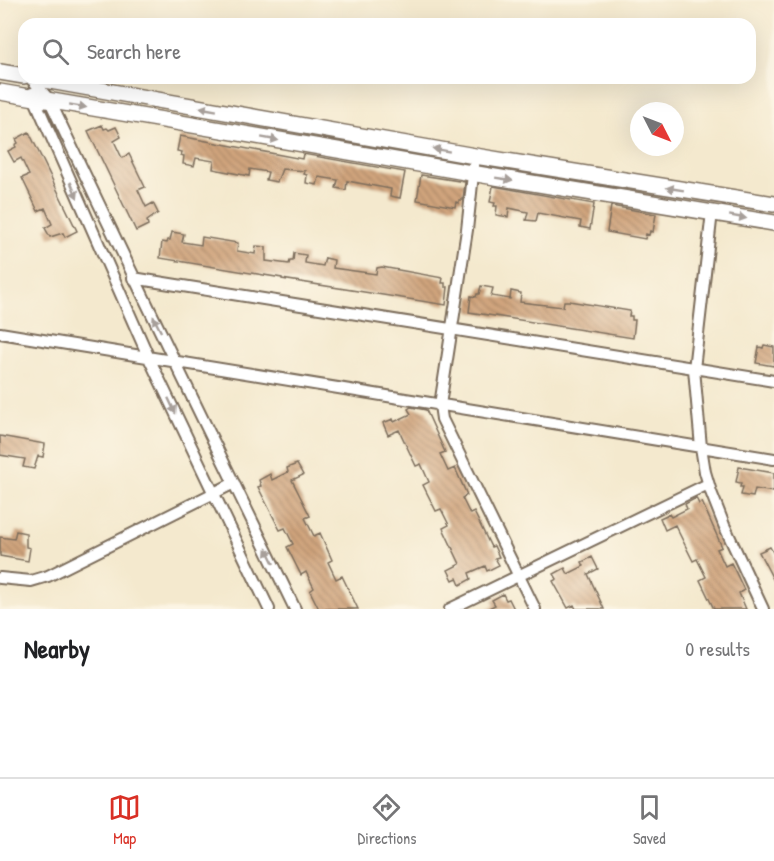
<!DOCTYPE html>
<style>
:root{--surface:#fff;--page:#f6f6f6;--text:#202124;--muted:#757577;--line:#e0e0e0;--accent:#d93025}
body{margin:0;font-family:"Patrick Hand",sans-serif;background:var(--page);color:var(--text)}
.compass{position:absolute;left:630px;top:102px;width:54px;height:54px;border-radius:50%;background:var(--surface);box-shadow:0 6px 24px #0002;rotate:132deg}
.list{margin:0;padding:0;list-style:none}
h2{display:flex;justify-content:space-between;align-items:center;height:78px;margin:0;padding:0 24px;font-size:26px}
h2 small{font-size:20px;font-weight:400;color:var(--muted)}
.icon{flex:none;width:33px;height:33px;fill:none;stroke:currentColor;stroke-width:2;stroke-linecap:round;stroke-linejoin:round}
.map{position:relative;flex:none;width:774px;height:609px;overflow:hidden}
.search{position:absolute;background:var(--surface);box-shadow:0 6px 24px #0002;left:18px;right:18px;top:18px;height:66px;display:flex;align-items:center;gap:15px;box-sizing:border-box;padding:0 21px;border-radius:18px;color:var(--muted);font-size:22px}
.sheet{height:168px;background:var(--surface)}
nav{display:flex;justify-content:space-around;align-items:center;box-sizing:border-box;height:84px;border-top:2px solid var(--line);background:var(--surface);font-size:16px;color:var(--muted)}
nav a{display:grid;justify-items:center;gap:3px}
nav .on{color:var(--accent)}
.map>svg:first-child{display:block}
.building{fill:url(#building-back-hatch)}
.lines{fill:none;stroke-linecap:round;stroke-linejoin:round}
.street-casing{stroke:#7c6d5c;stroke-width:14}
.secondary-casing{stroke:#7c6d5c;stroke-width:18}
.street{stroke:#fff;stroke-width:10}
.secondary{stroke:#fff;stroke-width:15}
.oneway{fill:#a79f9a}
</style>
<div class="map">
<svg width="774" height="609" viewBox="0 0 774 609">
<defs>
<pattern id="building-back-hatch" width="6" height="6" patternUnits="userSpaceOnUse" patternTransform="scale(1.5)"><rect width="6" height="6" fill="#d0a47d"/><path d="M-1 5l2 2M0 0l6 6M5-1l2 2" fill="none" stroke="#aa8666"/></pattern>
</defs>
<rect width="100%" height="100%" fill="#fcf5e5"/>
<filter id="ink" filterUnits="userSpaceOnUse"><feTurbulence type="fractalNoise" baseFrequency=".0167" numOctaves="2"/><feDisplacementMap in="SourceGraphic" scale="12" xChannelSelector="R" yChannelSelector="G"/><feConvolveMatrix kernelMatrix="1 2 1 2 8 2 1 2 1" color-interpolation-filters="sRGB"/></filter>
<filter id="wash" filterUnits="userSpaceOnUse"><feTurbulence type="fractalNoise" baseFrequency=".008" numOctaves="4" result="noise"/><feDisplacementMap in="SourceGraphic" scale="24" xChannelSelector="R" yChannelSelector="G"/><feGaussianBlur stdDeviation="1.35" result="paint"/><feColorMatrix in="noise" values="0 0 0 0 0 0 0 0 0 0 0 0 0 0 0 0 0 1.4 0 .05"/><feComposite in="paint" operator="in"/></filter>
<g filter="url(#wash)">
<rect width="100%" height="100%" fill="#f4e9ce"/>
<g id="blocks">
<path class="building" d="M 102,125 L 104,129 L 107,128 L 109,130 L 116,127 L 121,137 L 114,141 L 122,158 L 129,154 L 145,187 L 138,190 L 146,207 L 153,203 L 158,213 L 147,221 L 148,225 L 136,231 L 88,131 Z
M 29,132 L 77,231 L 65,237 L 63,233 L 50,237 L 45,228 L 52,224 L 45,208 L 38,211 L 22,178 L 29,175 L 21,158 L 14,162 L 8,151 L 16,147 L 15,145 L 18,143 L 16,139 Z
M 180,136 L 302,159 L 303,154 L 405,172 L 400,198 L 390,196 L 391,189 L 347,181 L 346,190 L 336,188 L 338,180 L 319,177 L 317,185 L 306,183 L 307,175 L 304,174 L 305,171 L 282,169 L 277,182 L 266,180 L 268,172 L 250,169 L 249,176 L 213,169 L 214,161 L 196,158 L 194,166 L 183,164 L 184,156 L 181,155 L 182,152 L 177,151 Z
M 421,175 L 465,182 L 463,200 L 459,200 L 459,203 L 456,202 L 455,207 L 417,200 Z
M 493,186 L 594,204 L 590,229 L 580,227 L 581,221 L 538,213 L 536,221 L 526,220 L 528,212 L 509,208 L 508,217 L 496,215 L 497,206 L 494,206 L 495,203 L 490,202 Z
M 611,206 L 656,214 L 653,232 L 650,231 L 649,235 L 646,234 L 645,239 L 607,232 Z
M 172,232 L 184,234 L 182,242 L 201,245 L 202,237 L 238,243 L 237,251 L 255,254 L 256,246 L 266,247 L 266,261 L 289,264 L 290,261 L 293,261 L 294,253 L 306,255 L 305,263 L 323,266 L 325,258 L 334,260 L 333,268 L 376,274 L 377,268 L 382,267 L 443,278 L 442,283 L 445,283 L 445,287 L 448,287 L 446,305 L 282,279 L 282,278 L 160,258 L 162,242 L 167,243 L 168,240 L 170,240 Z
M 481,286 L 493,288 L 491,296 L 510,299 L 511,291 L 521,293 L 520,302 L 563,307 L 564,301 L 569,301 L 630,311 L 629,316 L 632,316 L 632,320 L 635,320 L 633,338 L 469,312 L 471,296 L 476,297 L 477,294 L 479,294 Z
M 764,345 L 774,347 L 774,366 L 756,363 L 759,347 L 763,348 Z
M 411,407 L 426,410 L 445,452 L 440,454 L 448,471 L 455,468 L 467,495 L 462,498 L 470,514 L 474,512 L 491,547 L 494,546 L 499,557 L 495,558 L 499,565 L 487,571 L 485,566 L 469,573 L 471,579 L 460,585 L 457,578 L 453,580 L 448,570 L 460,564 L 443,528 L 449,525 L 441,509 L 436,511 L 423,485 L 429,482 L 421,464 L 416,466 L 399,430 L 388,435 L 383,423 L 393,419 L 394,422 L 411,414 L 408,409 Z
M 0,436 L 45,444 L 43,457 L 38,456 L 34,469 L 23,467 L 25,459 L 0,455 Z
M 297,464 L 303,475 L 292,480 L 310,516 L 305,518 L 314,536 L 320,533 L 332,560 L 328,562 L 336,579 L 342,576 L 358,609 L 319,609 L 310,591 L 314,588 L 306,572 L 301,575 L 287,547 L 293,544 L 285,528 L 280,530 L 258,487 L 261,486 L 259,480 L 270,474 L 272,480 L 288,472 L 287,468 Z
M 739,467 L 774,473 L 774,492 L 755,489 L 753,497 L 741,495 L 743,487 L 740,487 L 741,483 L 736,482 Z
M 696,498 L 699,504 L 702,502 L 722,547 L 717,549 L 725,566 L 731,563 L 736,573 L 744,590 L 739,593 L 746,609 L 714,609 L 700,580 L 706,577 L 697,559 L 693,561 L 675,525 L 665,530 L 660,518 L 669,514 L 671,517 L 687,509 L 685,504 Z
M 16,531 L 26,533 L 26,547 L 30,548 L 28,561 L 0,556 L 0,537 L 14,539 Z
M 770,547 L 774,554 L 774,581 L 759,552 Z
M 592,557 L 598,569 L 588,574 L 604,609 L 576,609 L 574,605 L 568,608 L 553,581 L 557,579 L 554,574 L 565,568 L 568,574 L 584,566 L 582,562 Z
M 503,594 L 506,600 L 509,599 L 514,609 L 487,609 L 495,605 L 492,600 Z"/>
</g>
</g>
<g filter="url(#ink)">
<use href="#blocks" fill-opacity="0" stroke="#7c6d5c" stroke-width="1.5"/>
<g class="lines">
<g class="street-casing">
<path id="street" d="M 31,78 L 50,101 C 130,271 213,440 295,609
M 32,93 L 149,358 L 269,609
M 475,156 L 467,230 L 440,405 L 442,419 L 535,609
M 712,212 L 694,369 L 701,447 L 705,472 L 711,492 L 724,525 L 763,609
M 133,278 L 774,381
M 0,333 L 774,459
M 0,578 L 31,581 L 48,576 L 234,483
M 450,609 L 708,484"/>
</g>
<g class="secondary-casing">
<path id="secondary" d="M 0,72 L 24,76
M 33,78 L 475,156 L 774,204
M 0,92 L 471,173 L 774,223"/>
</g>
<use href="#street" class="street"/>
<use href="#secondary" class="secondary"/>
</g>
<defs><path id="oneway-solid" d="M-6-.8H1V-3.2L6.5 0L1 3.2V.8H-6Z" transform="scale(1.5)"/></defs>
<g class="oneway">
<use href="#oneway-solid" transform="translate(78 106) rotate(10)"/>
<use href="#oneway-solid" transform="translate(208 109) rotate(-170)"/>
<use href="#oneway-solid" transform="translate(270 139) rotate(10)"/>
<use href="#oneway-solid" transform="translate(441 150) rotate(-170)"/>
<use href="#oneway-solid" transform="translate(504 179) rotate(9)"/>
<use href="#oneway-solid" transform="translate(675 189) rotate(-171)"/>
<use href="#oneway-solid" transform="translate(74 190) rotate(66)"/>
<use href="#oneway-solid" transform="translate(738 217) rotate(10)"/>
<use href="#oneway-solid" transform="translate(157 324) rotate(-117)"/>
<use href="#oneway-solid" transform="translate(172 406) rotate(65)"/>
<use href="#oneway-solid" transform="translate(270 556) rotate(-116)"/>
</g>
</g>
</svg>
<svg class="compass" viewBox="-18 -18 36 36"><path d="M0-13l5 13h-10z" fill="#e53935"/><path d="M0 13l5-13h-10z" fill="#757577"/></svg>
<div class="search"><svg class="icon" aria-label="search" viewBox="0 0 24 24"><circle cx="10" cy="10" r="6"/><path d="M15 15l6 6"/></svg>Search here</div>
</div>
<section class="sheet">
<h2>Nearby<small>0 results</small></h2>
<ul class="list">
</ul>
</section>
<nav>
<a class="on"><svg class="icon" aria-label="map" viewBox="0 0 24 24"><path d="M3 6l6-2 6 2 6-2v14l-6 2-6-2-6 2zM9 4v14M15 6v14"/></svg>Map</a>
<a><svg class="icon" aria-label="directions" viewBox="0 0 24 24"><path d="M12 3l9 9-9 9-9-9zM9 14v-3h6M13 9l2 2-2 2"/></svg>Directions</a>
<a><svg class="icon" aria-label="saved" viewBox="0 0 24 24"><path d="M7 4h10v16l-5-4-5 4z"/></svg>Saved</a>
</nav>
